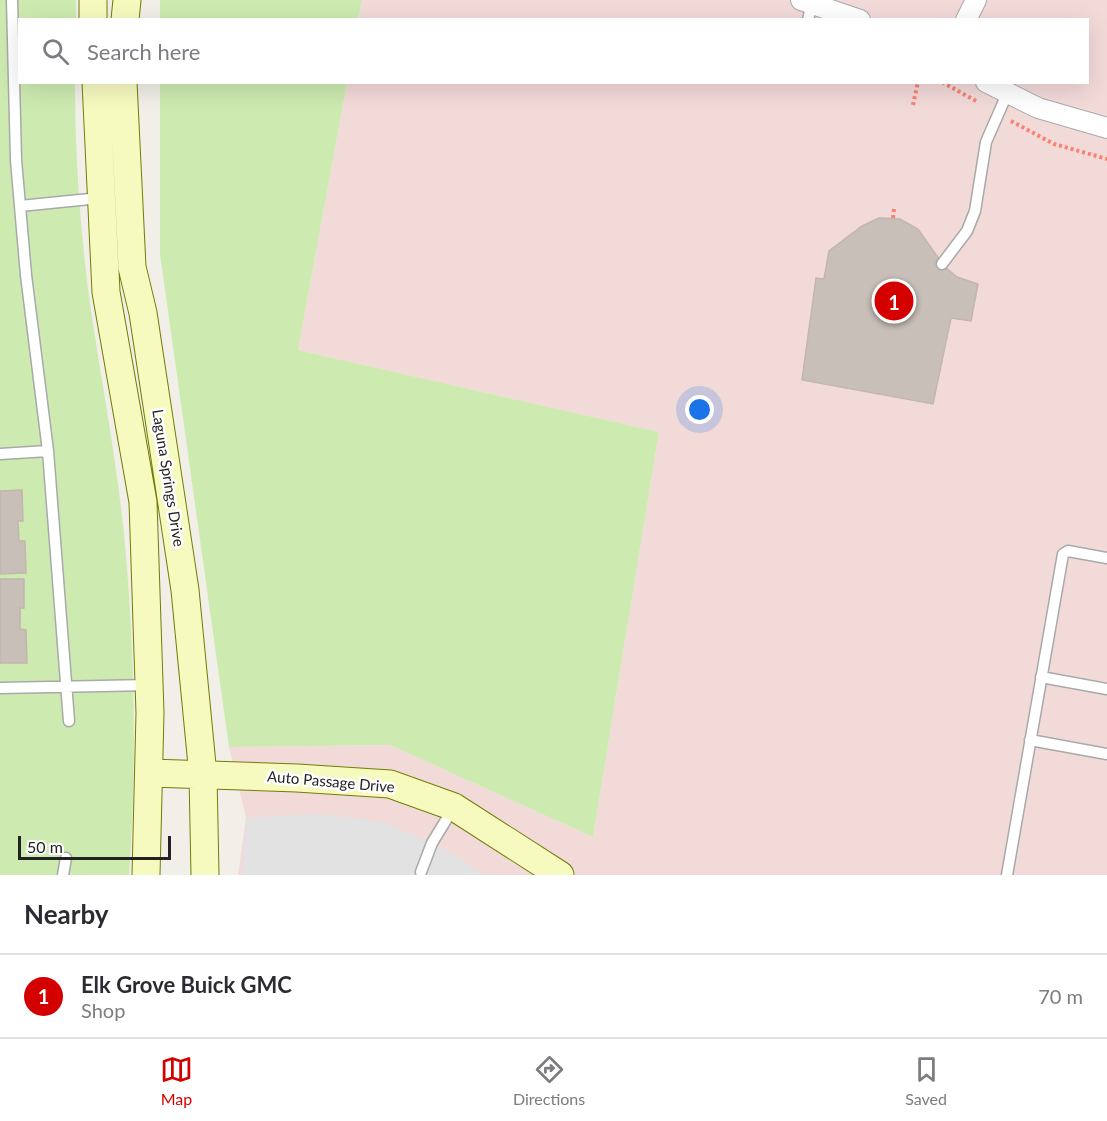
<!DOCTYPE html>
<style>
:root{--surface:#fff;--page:#f2f2f3;--text:#2b2b33;--muted:#7c7c81;--line:#e1e1e2;--accent:#d40000}
body{margin:0;font-family:Lato,sans-serif;background:var(--page);color:var(--text)}
.scale{position:absolute;left:18px;bottom:15px;width:153px;box-sizing:border-box;padding-left:6px;border:3px solid #222;border-top:0;font-size:16px;line-height:21px;white-space:nowrap;color:#222;-webkit-text-stroke:4px #fff;paint-order:stroke}
.you{position:absolute;left:700px;top:410px;width:21px;height:21px;margin:-15px;border:4px solid #fff;border-radius:50%;background:#1a73e8;box-shadow:0 0 0 9px #1a73e833}
.badge{display:grid;place-items:center;width:39px;height:39px;border-radius:50%;background:var(--accent);color:#fff;font-size:20px;font-weight:700}
.pin{position:absolute;translate:-50% -50%;border:3px solid #fff;box-shadow:0 2px 6px #0006}
.list{margin:0;padding:0;list-style:none}
h2{display:flex;justify-content:space-between;align-items:center;height:78px;margin:0;padding:0 24px;font-size:26px}
h2 small{font-size:20px;font-weight:400;color:var(--muted)}
.list li{display:grid;grid-template-columns:39px 1fr auto;gap:18px;align-items:center;box-sizing:border-box;height:84px;padding:0 24px;border-top:2px solid var(--line)}
.list b{display:block;font-size:22px;white-space:nowrap}
.list p{margin:0;font-size:20px;white-space:nowrap;color:var(--muted)}
.list em{font-size:20px;font-style:normal;color:var(--muted)}
.icon{flex:none;width:33px;height:33px;fill:none;stroke:currentColor;stroke-width:2;stroke-linecap:round;stroke-linejoin:round}
.map{position:relative;flex:none;width:1107px;height:875px;overflow:hidden}
.search{position:absolute;background:var(--surface);box-shadow:0 6px 24px #0002;left:18px;right:18px;top:18px;height:66px;display:flex;align-items:center;gap:15px;box-sizing:border-box;padding:0 21px;border-radius:0px;color:var(--muted);font-size:22px}
.sheet{height:162px;background:var(--surface)}
nav{display:flex;justify-content:space-around;align-items:center;box-sizing:border-box;height:84px;border-top:2px solid var(--line);background:var(--surface);font-size:16px;color:var(--muted)}
nav a{display:grid;justify-items:center;gap:3px}
nav .on{color:var(--accent)}
.map>svg:first-child{display:block}
.commercial{fill:#f2dad9}
.grass{fill:#cdebb0}
.parking{fill:#e2e2e2}
.building{fill:#c7bfb8;stroke:#c4b6ab;stroke-width:1.5}
.lines{fill:none;stroke-linecap:round;stroke-linejoin:round}
.lane-casing{stroke:#a9a9a9;stroke-width:13}
.street-casing{stroke:#a9a9a9;stroke-width:22}
.secondary-casing{stroke:#707d05;stroke-width:29}
.path{stroke:#fa8072;stroke-width:4;stroke-dasharray:3 3;stroke-linecap:butt}
.lane{stroke:#fff;stroke-width:10}
.street{stroke:#fff;stroke-width:20}
.secondary{stroke:#f7fabf;stroke-width:27}
.labels{text-anchor:middle;stroke-width:5;stroke-linejoin:round;paint-order:stroke}
.street-label{font-size:15px;fill:#222;stroke:#fff}
</style>
<div class="map">
<svg width="1107" height="875" viewBox="0 0 1107 875">
<rect width="100%" height="100%" fill="#f2efe9"/>
<path class="commercial" d="M 362,0 L 1107,0 L 1107,875 L 238,875 L 246,818 L 229,747 L 390,745 L 593,837 L 659,432 L 298,350 L 347,83 L 1088,82 L 1088,20 L 358,19 Z"/>
<path class="grass" d="M 0,0 L 76,0 L 76,19 L 20,20 L 20,82 L 75,83 C 75,153 80,226 89,296 C 100,375 116,454 124,534 C 135,648 137,761 129,875 L 0,875 Z
M 160,0 L 362,0 L 358,19 L 160,20 Z
M 160,83 L 347,83 L 298,350 L 659,432 L 593,837 L 390,745 L 229,747 L 160,254 Z"/>
<path class="parking" d="M 318,814 L 383,822 L 444,849 L 485,875 L 242,875 L 246,818 Z"/>
<path class="building" d="M 879,218 L 900,219 L 918,229 L 944,266 L 957,277 L 978,284 L 971,321 L 951,318 L 933,404 L 802,380 L 816,278 L 824,279 L 829,251 L 862,226 Z
M 22,490 L 23,521 L 18,521 L 19,541 L 25,541 L 26,573 L 0,574 L 0,491 Z
M 0,579 L 24,579 L 24,608 L 20,608 L 20,629 L 26,630 L 27,663 L 0,663 Z"/>
<g class="lines">
<g class="lane-casing">
<path id="lane" d="M 12,0 L 16,160 L 26,275 L 48,451 L 69,721
M 808,20 L 812,3
M 20,206 L 100,198
M 942,264 L 967,231 L 975,211 L 986,142 L 1007,94
M 0,454 L 48,451
M 1041,677 L 1107,689
M 0,688 L 150,685
M 1030,740 L 1107,754
M 421,872 L 432,843 L 454,807
M 63,875 L 66,858
M 1007,875 L 1063,554 L 1068,551 L 1107,558"/>
</g>
<g class="street-casing">
<path id="street" d="M 801,0 L 860,20
M 966,20 L 976,0
M 986,82 L 1038,108 L 1107,128"/>
</g>
<g class="secondary-casing">
<path id="secondary" d="M 93,0 L 93,20
M 125,20 L 127,0
M 96,82 L 106,292 L 143,502 L 150,713 L 146,875
M 123,82 L 132,267 L 143,313 L 185,590 L 203,775 L 205,875
M 150,773 L 297,778 L 390,784 L 454,807 L 560,875"/>
</g>
<path class="path" d="M 942,82 L 976,101
M 913,105 L 918,82
M 1011,121 L 1054,144 L 1107,159
M 893,218 L 894,209"/>
<use href="#lane" class="lane"/>
<use href="#street" class="street"/>
<use href="#secondary" class="secondary"/>
</g>
<g class="labels">
<g class="street-label">
<text transform="translate(168 478) rotate(81)" y="5">Laguna Springs Drive</text>
<text transform="translate(331 782) rotate(5)" y="5">Auto Passage Drive</text>
</g>
</g>
</svg>
<div class="scale">50 m</div>
<div class="you"></div>
<div class="pin badge" style="left:894px;top:301px">1</div>
<div class="search"><svg class="icon" aria-label="search" viewBox="0 0 24 24"><circle cx="10" cy="10" r="6"/><path d="M15 15l6 6"/></svg>Search here</div>
</div>
<section class="sheet">
<h2>Nearby<small></small></h2>
<ul class="list">
<li><span class="badge">1</span><div><b>Elk Grove Buick GMC</b><p>Shop</p></div><em>70 m</em></li>
</ul>
</section>
<nav>
<a class="on"><svg class="icon" aria-label="map" viewBox="0 0 24 24"><path d="M3 6l6-2 6 2 6-2v14l-6 2-6-2-6 2zM9 4v14M15 6v14"/></svg>Map</a>
<a><svg class="icon" aria-label="directions" viewBox="0 0 24 24"><path d="M12 3l9 9-9 9-9-9zM9 14v-3h6M13 9l2 2-2 2"/></svg>Directions</a>
<a><svg class="icon" aria-label="saved" viewBox="0 0 24 24"><path d="M7 4h10v16l-5-4-5 4z"/></svg>Saved</a>
</nav>
